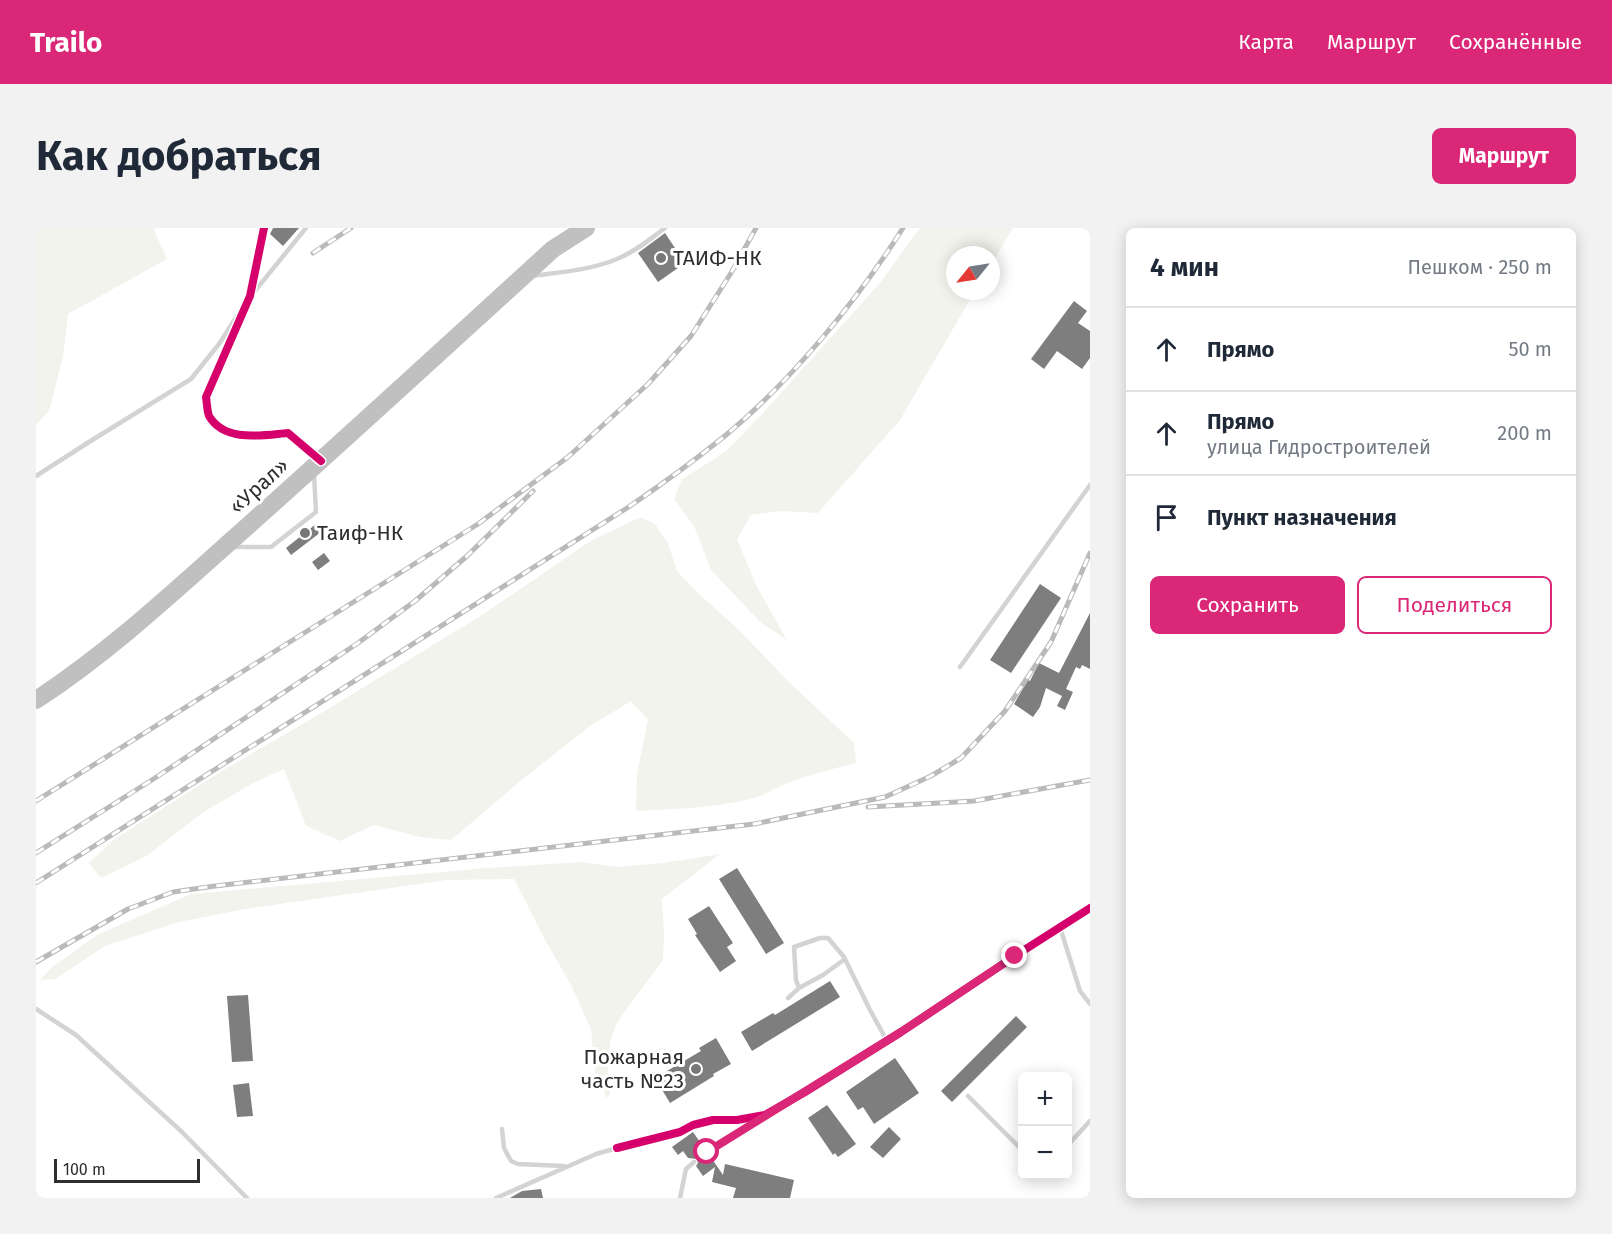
<!DOCTYPE html>
<html lang="ru">
<meta charset="utf-8">
<style>
:root{--surface:#fff;--page:#f2f2f3;--text:#1f2937;--muted:#747a83;--line:#e0e1e3;--accent:#db2777}
body{margin:0;font-family:"Fira Sans",sans-serif;background:var(--page);color:var(--text)}
.controls{position:absolute;right:18px;bottom:18px;display:grid;overflow:hidden;border-radius:9px;box-shadow:0 3px 15px #0003}
.controls button{width:54px;height:54px;display:grid;place-items:center;padding:0;border:0;border-bottom:2px solid var(--line);background:var(--surface);color:var(--text);font:30px sans-serif}
.compass{position:absolute;left:910px;top:18px;width:54px;height:54px;border-radius:50%;background:var(--surface);box-shadow:0 3px 15px #0003;rotate:240deg}
.scale{position:absolute;left:18px;bottom:15px;width:146px;box-sizing:border-box;padding-left:6px;border:3px solid #2e2e2e;border-top:0;font-size:16px;line-height:21px;white-space:nowrap;color:#2e2e2e;-webkit-text-stroke:4px #fff;paint-order:stroke}
.stop{position:absolute;width:18px;height:18px;margin:-14px;border:4px solid #db2777;border-radius:50%;background:#fff}
.stop.end{background:#db2777;border-color:#fff;box-shadow:0 2px 6px #0008}
.list{margin:0;padding:0;list-style:none}
h2{display:flex;justify-content:space-between;align-items:center;height:78px;margin:0;padding:0 24px;font-size:26px}
h2 small{font-size:20px;font-weight:400;color:var(--muted)}
.list li{display:grid;grid-template-columns:39px 1fr auto;gap:18px;align-items:center;box-sizing:border-box;height:84px;padding:0 24px;border-top:2px solid var(--line)}
.list b{display:block;font-size:22px;white-space:nowrap}
.list p{margin:0;font-size:20px;white-space:nowrap;color:var(--muted)}
.list em{font-size:20px;font-style:normal;color:var(--muted)}
.actions{display:flex;gap:12px;padding:18px 24px}
.actions a{flex:1;padding:14px 0;border:2px solid var(--accent);border-radius:9px;text-align:center;font-size:21px;color:var(--accent)}
.actions .main{background:var(--accent);color:#fff}
.icon{flex:none;width:33px;height:33px;fill:none;stroke:currentColor;stroke-width:2;stroke-linecap:round;stroke-linejoin:round}
.map{position:relative;flex:none;width:1054px;height:970px;overflow:hidden;border-radius:9px}
header{display:flex;align-items:center;gap:36px;box-sizing:border-box;height:84px;padding:0 30px;background:var(--accent);color:#fff}
header strong{font-size:28px}
nav{display:flex;gap:33px;margin-inline-start:auto;font-size:21px}
.intro{display:flex;align-items:center;justify-content:space-between;box-sizing:border-box;height:144px;padding:0 36px}
h1{margin:0;font-size:42px}
.button{padding:15px 27px;border-radius:9px;background:var(--accent);color:#fff;font-size:21px;font-weight:700}
main{display:flex;gap:36px;padding:0 36px}
aside{flex:1;background:var(--surface);border-radius:9px;box-shadow:0 3px 15px #0003}
.map>svg:first-child{display:block}
.green{fill:#f2f3ec}
.building{fill:#7e7e7e}
.lines{fill:none;stroke-linecap:round;stroke-linejoin:round}
.lane{stroke:#d3d3d3;stroke-width:4.5}
.street{stroke:#d3d3d3;stroke-width:9}
.highway{stroke:#c0c0c0;stroke-width:18}
.rail-casing{stroke:#bababa;stroke-width:5}
.rail{stroke:#fff;stroke-width:3;stroke-dasharray:9;stroke-linecap:butt}
.cycleway-casing{stroke:#fff;stroke-width:11}
.cycleway{stroke:#d6006c;stroke-width:8}
.route{stroke:#db2777;stroke-width:8}
.poi-dot{fill:#777;stroke:#fff;stroke-width:2}
.labels{text-anchor:middle;stroke-width:6;stroke-linejoin:round;paint-order:stroke}
.poi-label{font-size:21px;fill:#2e2e2e;stroke:#fff;text-anchor:start}
.street-label{font-size:21px;fill:#2e2e2e;stroke:#fff}
</style>
<header>
<strong>Trailo</strong>
<nav><a>Карта</a><a>Маршрут</a><a>Сохранённые</a></nav>
</header>
<div class="intro"><h1>Как добраться</h1><a class="button">Маршрут</a></div>
<main>
<div class="map">
<svg width="1054" height="970" viewBox="0 0 1054 970">
<rect width="100%" height="100%" fill="#fff"/>
<path class="green" d="M 0,0 L 117,0 L 131,31 L 32,86 L 27,129 L 13,183 L 0,197 Z
M 884,0 L 977,0 L 955,37 L 955,27 L 919,27 L 919,63 L 939,63 L 864,192 L 782,285 L 746,283 L 715,287 L 701,311 L 720,357 L 751,412 L 724,394 L 675,342 L 658,298 L 638,271 L 646,251 L 689,224 L 727,185 L 843,56 Z
M 605,289 L 619,296 L 632,315 L 641,343 L 662,365 L 703,402 L 755,456 L 818,515 L 820,535 C 796,541 772,547 749,556 C 738,561 727,568 715,571 C 678,580 638,581 600,583 L 601,546 L 612,492 L 595,473 L 554,498 L 488,550 L 415,612 L 384,609 L 338,597 L 304,613 L 270,598 L 248,541 L 219,554 L 166,585 L 112,627 L 65,650 L 53,635 L 77,612 L 184,544 L 277,490 L 443,389 L 556,312 Z
M 684,626 L 626,671 L 628,705 L 627,732 L 587,786 L 579,799 L 574,814 L 572,837 L 574,866 L 570,870 L 567,859 L 560,853 L 555,801 L 535,757 L 508,710 L 478,651 L 410,652 L 209,681 L 143,694 L 69,718 L 19,751 L 4,752 L 16,739 L 61,707 L 155,666 L 451,640 L 545,634 L 581,639 L 627,635 Z"/>
<path class="building" d="M 237,0 L 263,0 L 247,18 L 234,6 Z
M 629,5 L 649,35 L 622,54 L 602,25 Z
M 1038,73 L 1051,83 L 1042,95 L 1054,103 L 1054,130 L 1046,141 L 1021,123 L 1008,141 L 995,131 Z
M 280,296 L 285,304 L 255,327 L 250,320 Z
M 288,325 L 294,333 L 282,342 L 276,334 Z
M 1004,356 L 1025,370 L 975,445 L 954,432 Z
M 1054,385 L 1054,441 L 1046,437 L 1044,441 L 1040,439 L 1030,461 L 1037,464 L 1029,482 L 1021,478 L 1026,468 L 1010,460 L 1004,479 L 997,489 L 978,476 L 992,452 L 994,453 L 1003,435 L 1023,445 Z
M 701,640 L 748,715 L 730,726 L 683,651 Z
M 673,678 L 697,715 L 691,719 L 700,733 L 684,744 L 659,707 L 661,706 L 652,691 Z
M 794,753 L 804,769 L 716,823 L 705,804 L 737,785 L 739,787 Z
M 212,767 L 217,833 L 196,834 L 191,768 Z
M 980,788 L 991,799 L 916,874 L 905,863 Z
M 680,810 L 695,836 L 677,846 L 678,848 L 634,875 L 619,850 L 665,823 L 663,820 Z
M 859,830 L 883,865 L 838,896 L 827,879 L 822,882 L 810,864 Z
M 213,855 L 217,888 L 201,889 L 197,857 Z
M 791,877 L 820,916 L 802,929 L 799,925 L 797,927 L 772,890 Z
M 853,899 L 865,911 L 847,930 L 834,919 Z
M 657,904 L 668,920 L 667,924 L 668,927 L 671,928 L 674,928 L 687,947 L 689,936 L 758,952 L 754,970 L 697,970 L 700,960 L 676,954 L 679,939 L 667,948 L 660,938 L 662,935 L 661,931 L 652,930 L 647,923 L 642,927 L 636,919 Z
M 505,961 L 507,970 L 474,970 L 486,963 Z"/>
<g class="lines">
<path class="lane" d="M 497,48 C 525,44 555,42 581,31 C 599,24 614,11 629,0
M 218,64 L 270,0
M 0,248 L 53,214 L 155,151 L 183,116 L 201,88
M 197,319 L 235,319 L 280,284 L 278,246
M 924,439 L 1054,257
M 1024,699 L 1044,763 L 1054,776
M 763,760 L 787,747 L 809,731
M 752,770 L 763,760 L 760,752 L 758,719 L 784,710 L 792,710 L 808,729 L 834,782 L 851,813
M 0,781 L 40,807 L 146,904 L 211,970
M 932,868 L 987,923
M 466,901 L 468,920 L 475,933 L 482,936 L 528,938
M 1032,917 L 1054,893
M 671,924 L 724,891
M 460,970 L 560,926 L 581,920
M 644,970 L 650,941 L 658,934"/>
<path class="street" d="M 228,0 L 214,68 L 170,169 C 171,175 171,183 173,188 C 189,215 227,207 252,205 L 285,233
M 581,920 L 644,904 L 657,897 L 677,892 L 701,892 L 729,887 L 769,864 L 865,804 L 979,728 L 1054,680"/>
<path class="highway" d="M 0,472 C 78,421 145,357 214,296 C 316,205 416,113 517,21 L 550,0"/>
<g class="rail-casing">
<path id="rail" d="M 277,25 L 315,0
M 0,573 L 442,296 L 532,229 L 612,156 L 655,108 L 695,45 L 720,0
M 832,579 L 938,573 L 1054,552
M 0,625 L 119,550 L 322,415 L 379,373 L 431,328 L 497,263
M 0,655 L 591,280 C 625,257 658,233 690,207 C 756,152 821,73 867,0
M 0,734 L 92,681 L 137,664 L 179,658 L 718,596 L 849,569 L 895,548 L 925,530 L 969,483 L 1015,414 L 1054,325"/>
</g>
<use href="#rail" class="rail"/>
<g class="cycleway-casing">
<path id="cycleway" d="M 228,0 L 214,68 L 170,169 C 171,175 171,183 173,188 C 189,215 227,207 252,205 L 285,233
M 581,920 L 644,904 L 657,897 L 677,892 L 701,892 L 729,887 L 769,864 L 865,804 L 979,728 L 1054,680"/>
</g>
<use href="#cycleway" class="cycleway"/>
</g>
<g class="lines">
<path class="route" d="M 671,924 L 865,804 L 979,728"/>
</g>
<g class="poi-dot">
<circle cx="625" cy="30" r="6"/>
<circle cx="269" cy="305" r="6"/>
<circle cx="660" cy="841" r="6"/>
</g>
<g class="labels">
<g class="poi-label">
<text x="637" y="37">ТАИФ-НК</text>
<text x="281" y="312">Таиф-НК</text>
<text x="648" y="836" text-anchor="end">Пожарная<tspan x="648" dy="24">часть №23</tspan></text>
</g>
<g class="street-label">
<text transform="translate(223 258) rotate(-42)" y="7">«Урал»</text>
</g>
</g>
</svg>
<div class="controls">
<button>+</button>
<button>−</button>
</div>
<svg class="compass" viewBox="-18 -18 36 36"><path d="M0-13l5 13h-10z" fill="#e53935"/><path d="M0 13l5-13h-10z" fill="#747a83"/></svg>
<div class="scale">100 m</div>
<div class="stop" style="left:671px;top:924px"></div>
<div class="stop end" style="left:979px;top:728px"></div>
</div>
<aside>
<h2>4 мин<small>Пешком · 250 m</small></h2>
<ul class="list">
<li><svg class="icon" aria-label="ahead" viewBox="0 0 24 24"><path d="M12 20V5M6 11l6-6 6 6"/></svg><div><b>Прямо</b></div><em>50 m</em></li>
<li><svg class="icon" aria-label="ahead" viewBox="0 0 24 24"><path d="M12 20V5M6 11l6-6 6 6"/></svg><div><b>Прямо</b><p>улица Гидростроителей</p></div><em>200 m</em></li>
<li><svg class="icon" aria-label="arrive" viewBox="0 0 24 24"><path d="M6 21V4h12l-3 4 3 4H6"/></svg><div><b>Пункт назначения</b></div></li>
</ul>
<div class="actions"><a class="main">Сохранить</a><a>Поделиться</a></div>
</aside>
</main>
